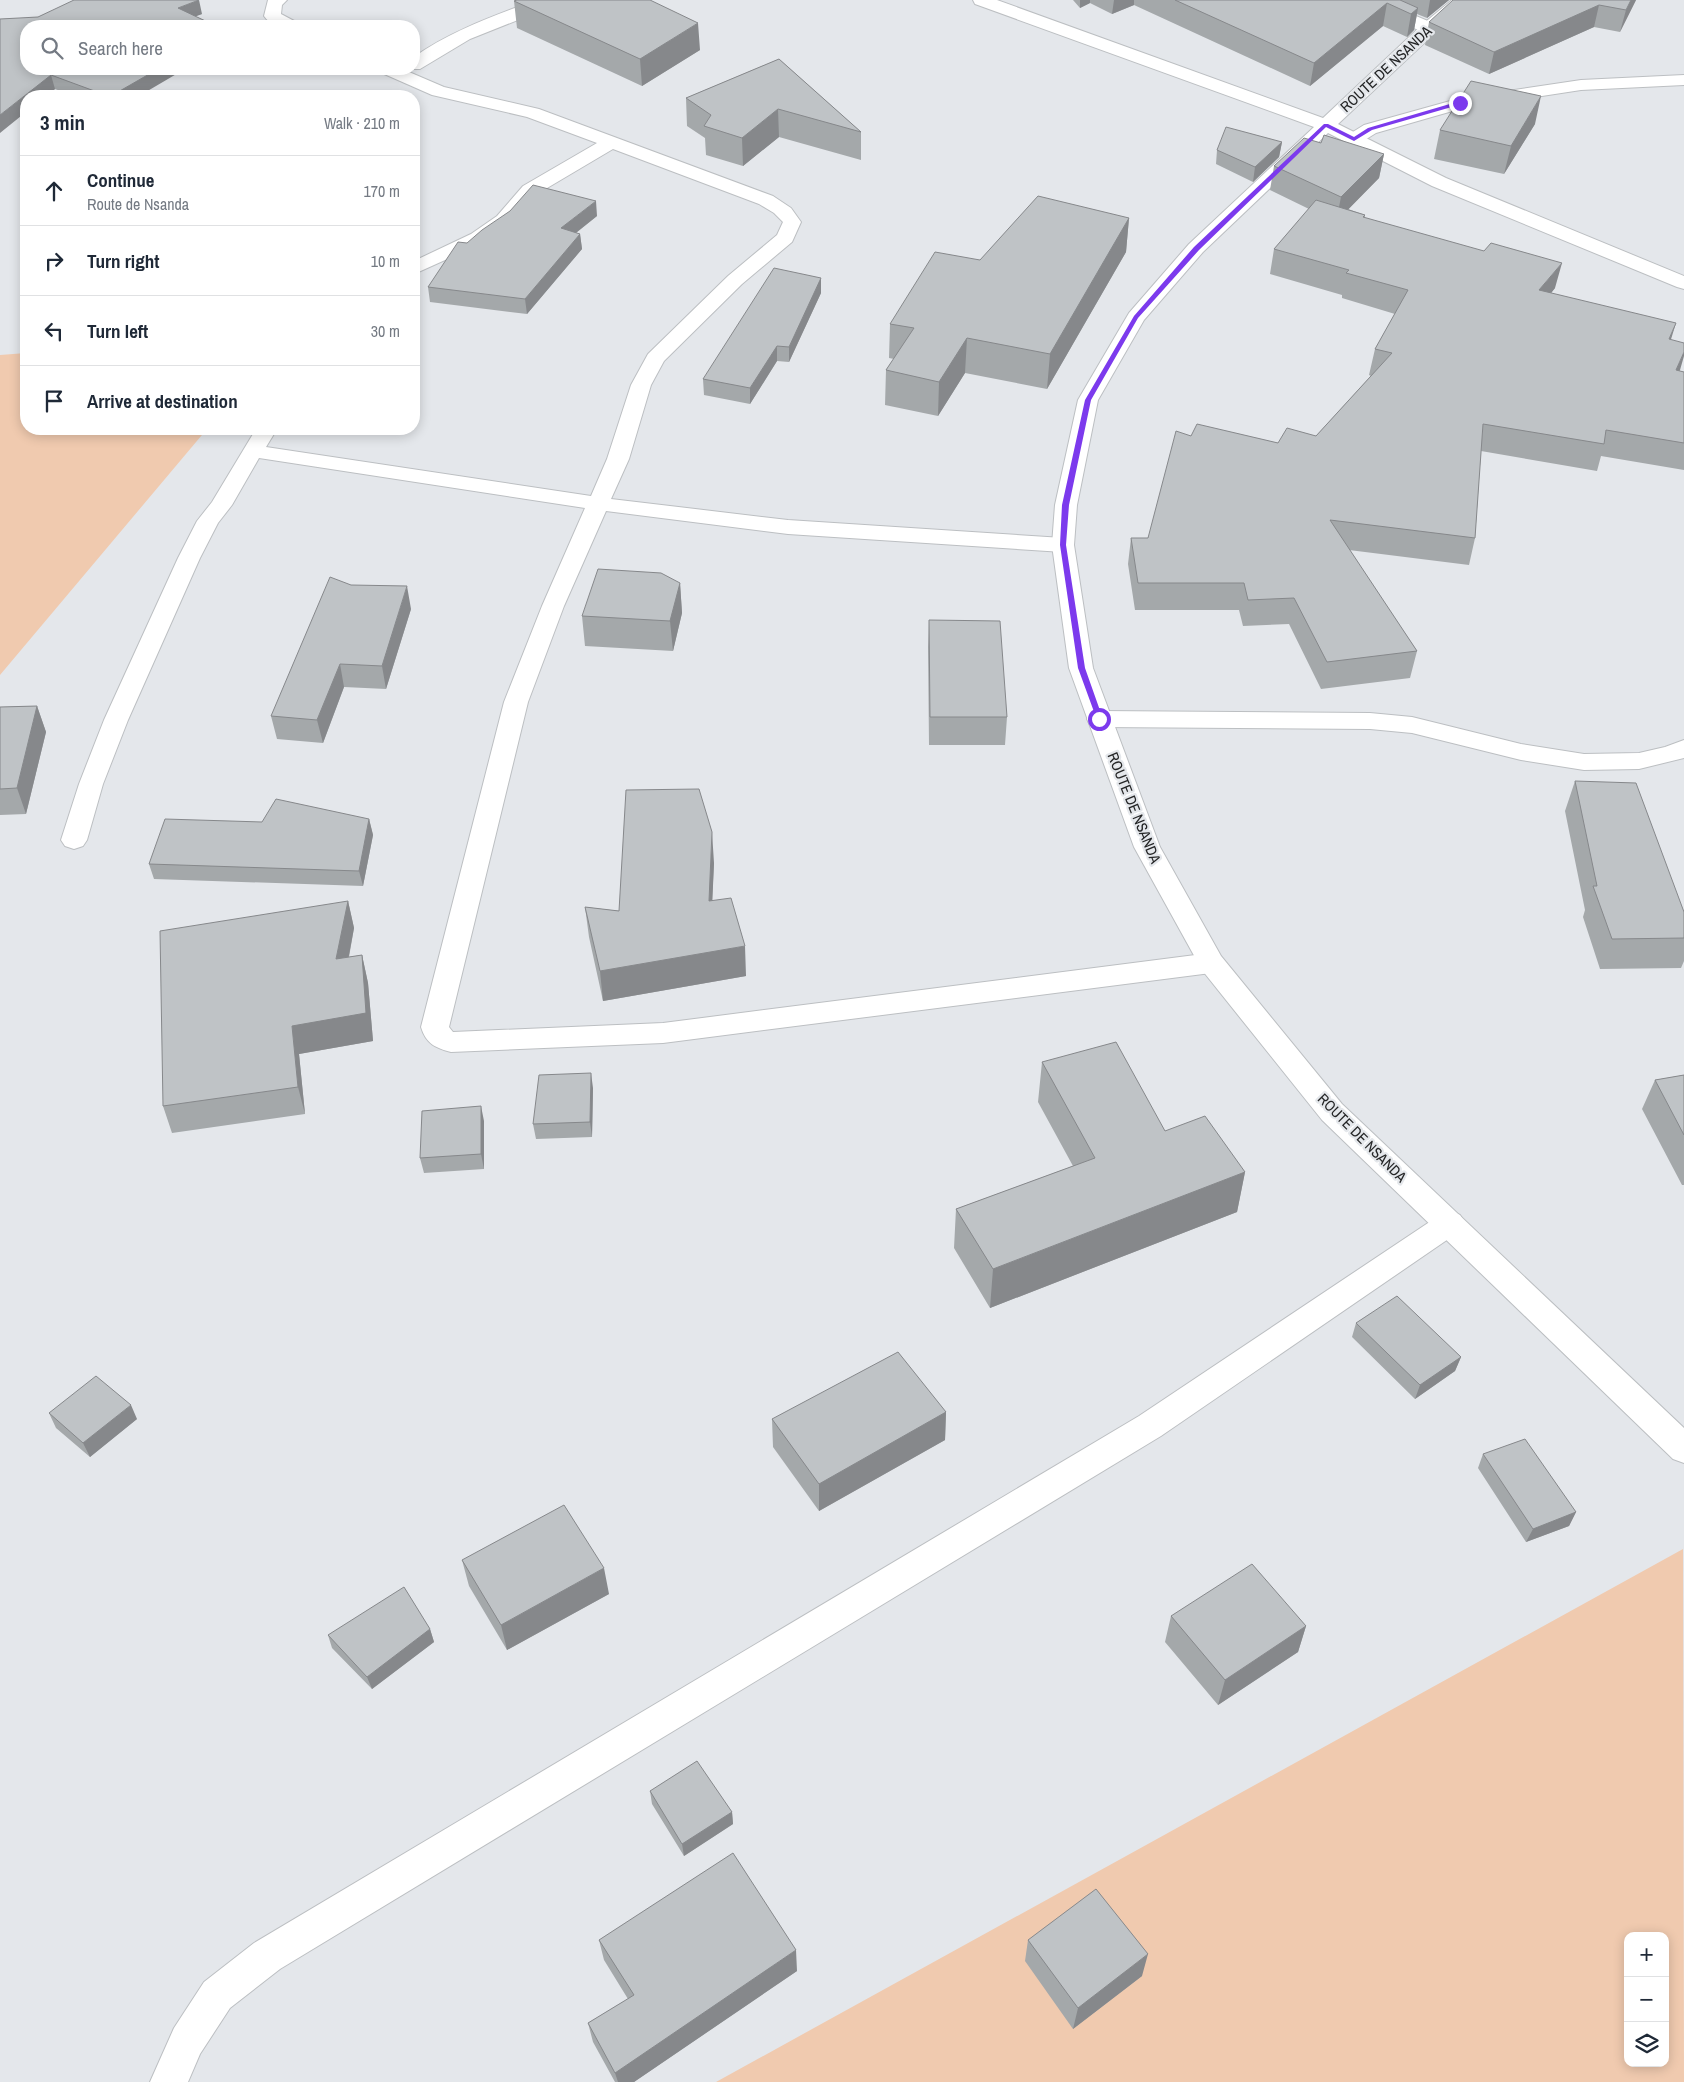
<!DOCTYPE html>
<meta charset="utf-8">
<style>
:root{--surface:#fff;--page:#f6f6f7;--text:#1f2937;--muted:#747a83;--line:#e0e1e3}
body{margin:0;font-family:"Archivo Narrow",sans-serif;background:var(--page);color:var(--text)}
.controls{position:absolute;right:15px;bottom:15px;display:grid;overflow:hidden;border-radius:10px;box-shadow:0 2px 12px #0003}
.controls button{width:45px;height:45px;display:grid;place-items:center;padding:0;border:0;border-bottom:1px solid var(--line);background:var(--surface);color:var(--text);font:25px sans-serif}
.stop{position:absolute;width:15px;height:15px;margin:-11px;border:4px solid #7c3aed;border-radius:50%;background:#fff}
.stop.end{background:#7c3aed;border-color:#fff;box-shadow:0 1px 5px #0008}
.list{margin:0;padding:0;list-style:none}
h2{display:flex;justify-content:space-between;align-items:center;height:65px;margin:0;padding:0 20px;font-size:21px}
h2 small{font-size:16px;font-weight:400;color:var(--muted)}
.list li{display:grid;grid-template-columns:32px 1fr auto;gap:15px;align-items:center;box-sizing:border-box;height:70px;padding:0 20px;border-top:1px solid var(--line)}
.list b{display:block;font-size:19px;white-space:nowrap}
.list p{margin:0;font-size:16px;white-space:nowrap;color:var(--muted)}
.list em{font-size:16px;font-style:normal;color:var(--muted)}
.icon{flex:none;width:28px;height:28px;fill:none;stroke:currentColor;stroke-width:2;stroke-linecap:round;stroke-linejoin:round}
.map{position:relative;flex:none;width:1684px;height:2082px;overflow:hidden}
.search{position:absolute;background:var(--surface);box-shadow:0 2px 12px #0003;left:20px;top:20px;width:400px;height:55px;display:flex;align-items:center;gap:12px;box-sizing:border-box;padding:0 18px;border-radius:20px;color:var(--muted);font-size:19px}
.panel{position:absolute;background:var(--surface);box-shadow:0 2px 12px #0003;left:20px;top:90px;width:400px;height:345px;border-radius:20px}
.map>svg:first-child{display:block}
.green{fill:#f0caaf;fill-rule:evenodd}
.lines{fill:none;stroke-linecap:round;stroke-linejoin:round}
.street-casing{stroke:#bcbfc2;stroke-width:2}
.secondary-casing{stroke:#bcbfc2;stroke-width:2}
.street{fill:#fff;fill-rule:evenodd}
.secondary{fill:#fff;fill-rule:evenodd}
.wall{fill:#a4a8aa}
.shaded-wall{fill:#86888b}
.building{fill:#bfc3c6;stroke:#86888b}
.route{fill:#7c3aed}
.labels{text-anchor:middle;stroke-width:4.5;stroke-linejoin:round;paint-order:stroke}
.street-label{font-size:15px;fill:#242526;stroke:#e4e7eb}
</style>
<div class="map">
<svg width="1684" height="2082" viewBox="0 0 1684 2082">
<rect width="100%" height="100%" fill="#e4e7eb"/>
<path class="green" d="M 26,353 L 26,429 L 207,429 L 0,675 L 0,355 Z
M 1683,1549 L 1684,2082 L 716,2082 ZM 1628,1936 L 1665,1936 L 1665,2063 L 1628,2063 Z"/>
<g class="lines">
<g class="street-casing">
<path id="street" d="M 268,0 L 287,0 L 282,5 L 281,14 L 296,22 L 298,26 C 286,26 272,28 264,16 Z
M 536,0 L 560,0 L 558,4 L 470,39 L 420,69 L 408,69 L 414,69 L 414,57 C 451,31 494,16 536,0 Z
M 1356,0 L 1378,0 L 1435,24 L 1437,28 L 1435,32 L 1423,32 L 1358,4 Z
M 380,69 L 402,69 L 444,87 L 539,109 L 773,196 L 791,208 L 801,222 L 792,242 L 742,284 L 664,361 L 651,385 L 629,459 L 611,499 L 788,520 L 1063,538 L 1071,540 L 1074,545 L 1071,550 L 1063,552 L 788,534 L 606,511 L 564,606 L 528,702 L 449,1027 L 453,1032 L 663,1023 L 1211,953 L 1220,956 L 1224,963 L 1220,970 L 1211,973 L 663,1043 L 451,1052 C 436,1048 426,1044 421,1027 L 504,702 L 542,606 L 585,508 L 259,458 L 232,505 L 218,523 L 200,558 L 128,720 L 103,784 L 87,840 L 83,846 L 74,849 L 65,846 L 61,840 L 79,784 L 104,720 L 178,558 L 197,521 L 212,502 L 256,429 L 277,429 L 266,447 L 591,496 L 607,459 L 631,385 L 648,354 L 728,276 L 777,235 L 783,222 L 774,213 L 759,204 L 613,149 L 537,194 L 511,224 L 485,242 L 414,274 L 414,261 L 471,234 L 497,216 L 523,186 L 597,143 L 527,117 L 432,95 L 382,73 Z
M 1684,75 L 1684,85 L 1581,90 L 1463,108 L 1376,133 L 1360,143 L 1354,144 L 1348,143 L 1345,139 L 1348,135 L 1364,125 L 1461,98 L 1581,80 Z
M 1099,711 L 1370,713 L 1412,717 L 1521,744 L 1584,754 L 1639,753 L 1665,747 L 1684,740 L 1684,758 L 1639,769 L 1584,770 L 1521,760 L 1412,733 L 1370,729 L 1099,727 L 1090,725 L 1087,719 L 1090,713 Z
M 1450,1211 L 1460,1215 L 1465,1223 L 1460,1231 L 1161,1436 L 280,1969 L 230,2008 L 200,2054 L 188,2082 L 150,2082 L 174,2028 L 204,1982 L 254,1943 L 1139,1416 L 1440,1215 Z"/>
</g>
<g class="secondary-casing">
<path id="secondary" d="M 973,0 L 997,0 L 1323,118 L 1423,24 L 1452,0 L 1470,0 L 1338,124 L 1446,178 L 1684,276 L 1684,289 L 1677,287 L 1432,186 L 1328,133 L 1203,252 L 1144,320 L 1098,400 L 1077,505 L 1074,545 L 1093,668 L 1160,847 L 1221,956 L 1342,1104 L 1684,1428 L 1684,1463 L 1673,1459 L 1322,1120 L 1202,970 L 1134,847 L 1069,668 L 1052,545 L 1055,505 L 1078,400 L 1129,313 L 1189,244 L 1314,127 L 975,4 Z"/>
</g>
<use href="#street" class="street"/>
<use href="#secondary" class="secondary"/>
</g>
<path class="wall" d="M 1073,0 L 1449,0 L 1427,18 L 1417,14 L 1414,30 L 1407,37 L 1383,26 L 1310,86 L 1134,5 L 1112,14 L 1090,3 L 1080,8 Z
M 1636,0 L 1620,32 L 1594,27 L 1489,74 L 1425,45 L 1429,22 Z
M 514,1 L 700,50 L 642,86 L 517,28 Z
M 202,14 L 195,16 L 139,96 L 74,96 L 55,89 L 46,96 L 26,96 L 0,19 Z
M 779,59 L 861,132 L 861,160 L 779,137 L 743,166 L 706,155 L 705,138 L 687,126 L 686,98 Z
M 1535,124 L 1504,174 L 1434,159 L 1440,130 Z
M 1282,142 L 1279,157 L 1253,182 L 1216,164 L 1217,150 Z
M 1321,143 L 1384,154 L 1379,178 L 1348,209 L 1365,215 L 1365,218 L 1555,288 L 1551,293 L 1671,340 L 1679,371 L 1684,372 L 1684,470 L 1601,456 L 1597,471 L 1481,451 L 1475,538 L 1469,565 L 1349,550 L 1417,651 L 1410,678 L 1321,689 L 1289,624 L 1243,626 L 1239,610 L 1135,610 L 1128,564 L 1131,538 L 1148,538 L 1191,436 L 1278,443 L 1316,436 L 1371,376 L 1369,375 L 1375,349 L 1395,314 L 1342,298 L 1342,295 L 1270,274 L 1274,249 L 1309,209 L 1270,190 L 1274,166 Z
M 597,216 L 576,233 L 580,234 L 582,249 L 527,314 L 430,302 L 428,287 L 467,243 Z
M 1129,218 L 1126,252 L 1047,389 L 965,373 L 938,416 L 885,405 L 886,370 L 894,359 L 889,358 L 890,324 L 980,260 Z
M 821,278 L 821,293 L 789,362 L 777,361 L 750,404 L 704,395 L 703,379 Z
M 680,583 L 682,613 L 673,651 L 585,646 L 582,616 Z
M 411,609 L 386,689 L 344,687 L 323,743 L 277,739 L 271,716 Z
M 929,620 L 1007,717 L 1005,745 L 929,745 L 928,647 Z
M 37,706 L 46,732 L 26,814 L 0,815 L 0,707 Z
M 1575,781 L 1684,912 L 1684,961 L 1681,968 L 1600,969 L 1583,917 L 1585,910 L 1565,811 Z
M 369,819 L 373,835 L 363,886 L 154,879 L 149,864 Z
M 714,863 L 712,901 L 746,976 L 603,1001 L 589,937 L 585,907 L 619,911 Z
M 348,901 L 354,928 L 349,957 L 362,955 L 368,983 L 373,1041 L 299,1054 L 305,1114 L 172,1133 L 163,1106 Z
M 1042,1062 L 1165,1131 L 1245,1172 L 1237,1212 L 990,1308 L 954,1248 L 956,1209 L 1073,1166 L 1038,1102 Z
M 1684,1075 L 1684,1185 L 1682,1185 L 1642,1109 L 1655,1080 Z
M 593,1088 L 592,1137 L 536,1139 L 533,1124 Z
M 484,1121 L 484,1169 L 424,1173 L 420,1158 Z
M 1356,1323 L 1461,1357 L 1455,1371 L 1415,1399 L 1352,1337 Z
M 946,1412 L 945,1440 L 819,1511 L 773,1447 L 772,1419 Z
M 49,1413 L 137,1419 L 90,1457 L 56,1428 Z
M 1483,1454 L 1576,1512 L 1569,1526 L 1526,1542 L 1478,1468 Z
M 462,1560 L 609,1594 L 507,1650 L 469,1586 Z
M 1171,1616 L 1306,1626 L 1298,1652 L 1218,1705 L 1165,1642 Z
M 430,1629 L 434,1642 L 372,1689 L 332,1648 L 328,1635 Z
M 650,1791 L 732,1812 L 733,1824 L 684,1856 L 652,1804 Z
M 599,1940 L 797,1971 L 634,2082 L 615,2082 L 593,2042 L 588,2023 L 628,1999 L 604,1960 Z
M 1028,1940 L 1142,1976 L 1073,2029 L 1025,1961 Z"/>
<path class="shaded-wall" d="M 199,0 L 202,14 L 181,22 L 178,8 Z
M 1080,0 L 1090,0 L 1090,3 L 1080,8 Z
M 1114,0 L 1134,0 L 1134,5 L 1112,14 Z
M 1430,0 L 1449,0 L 1427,18 Z
M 1631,0 L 1636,0 L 1620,32 L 1626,10 Z
M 1387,3 L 1383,26 L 1310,86 L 1314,63 Z
M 1599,5 L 1594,27 L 1489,74 L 1494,52 Z
M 1418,8 L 1414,30 L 1407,37 L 1411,14 Z
M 698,23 L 700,50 L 642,86 L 640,59 Z
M 158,69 L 185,69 L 139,96 L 111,96 Z
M 51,75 L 55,89 L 46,96 L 26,96 L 26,112 L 0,133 L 0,115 Z
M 1541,96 L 1535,124 L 1504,174 L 1511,146 Z
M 778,109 L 779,137 L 743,166 L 742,138 Z
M 1282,142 L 1279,157 L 1253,182 L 1255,167 Z
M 1384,154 L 1379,178 L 1336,222 L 1341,197 Z
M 596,201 L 597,216 L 563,243 L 561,228 Z
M 1129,218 L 1126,252 L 1047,389 L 1050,354 Z
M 580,234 L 582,249 L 527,314 L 525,299 Z
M 1562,263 L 1555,288 L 1533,316 L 1539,290 Z
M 821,278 L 821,293 L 789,362 L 789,347 Z
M 1676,323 L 1668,349 L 1669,339 Z
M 967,338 L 965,373 L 938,416 L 939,382 Z
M 777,346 L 777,361 L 750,404 L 750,388 Z
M 1684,352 L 1684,356 L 1680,370 L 1668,396 L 1676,370 Z
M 680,583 L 682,613 L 673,651 L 670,621 Z
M 407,586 L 411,609 L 386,689 L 382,666 Z
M 340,664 L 344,687 L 323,743 L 317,720 Z
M 37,706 L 46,732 L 26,814 L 17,788 Z
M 369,819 L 373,835 L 363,886 L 359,871 Z
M 712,832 L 714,863 L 711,931 L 709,901 Z
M 348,901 L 354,928 L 343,987 L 336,959 Z
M 745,946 L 746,976 L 603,1001 L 600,971 Z
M 362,955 L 368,983 L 373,1041 L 299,1054 L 305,1114 L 298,1087 L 292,1026 Z
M 591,1073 L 593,1088 L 592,1137 L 590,1122 Z
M 481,1106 L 484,1121 L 484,1169 L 481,1154 Z
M 1245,1172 L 1237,1212 L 990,1308 L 993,1269 Z
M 1461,1357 L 1455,1371 L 1415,1399 L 1420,1385 Z
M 131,1405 L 137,1419 L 90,1457 L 83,1443 Z
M 946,1412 L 945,1440 L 819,1511 L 819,1484 Z
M 1576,1512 L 1569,1526 L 1526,1542 L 1533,1529 Z
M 604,1568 L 609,1594 L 507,1650 L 501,1625 Z
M 1306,1626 L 1298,1652 L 1218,1705 L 1225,1680 Z
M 430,1629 L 434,1642 L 372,1689 L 367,1677 Z
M 732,1812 L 733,1824 L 684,1856 L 682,1844 Z
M 796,1950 L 797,1971 L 634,2082 L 618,2082 L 615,2073 Z
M 1148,1954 L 1142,1976 L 1073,2029 L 1078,2008 Z"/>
<path class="building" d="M 74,0 L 199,0 L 178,8 L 216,26 L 26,26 L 26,69 L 158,69 L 111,96 L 108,96 L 51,75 L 0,115 L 0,19 L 38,17 Z
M 517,0 L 650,0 L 698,23 L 640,59 L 514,1 Z
M 1175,0 L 1400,0 L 1418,8 L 1411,14 L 1387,3 L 1314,63 Z
M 1453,0 L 1631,0 L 1626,10 L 1599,5 L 1494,52 L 1429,22 Z
M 779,59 L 861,132 L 778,109 L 742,138 L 704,126 L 711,115 L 686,98 Z
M 1471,81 L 1541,96 L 1511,146 L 1440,130 Z
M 1226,127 L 1282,142 L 1255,167 L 1217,150 Z
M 1324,135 L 1384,154 L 1341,197 L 1274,166 L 1304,138 L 1321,143 Z
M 533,185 L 596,201 L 561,228 L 580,234 L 525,299 L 428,287 L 458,242 L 467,243 L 482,230 L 510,211 Z
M 1038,196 L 1129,218 L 1050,354 L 967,338 L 939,382 L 886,370 L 914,328 L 890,324 L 935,252 L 980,260 Z
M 1316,200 L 1365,215 L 1363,217 L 1484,251 L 1491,243 L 1562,263 L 1539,290 L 1676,323 L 1669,339 L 1684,343 L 1684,352 L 1676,370 L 1684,372 L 1684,443 L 1606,430 L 1604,444 L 1483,424 L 1475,538 L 1330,520 L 1417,651 L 1327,662 L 1294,598 L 1248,600 L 1244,583 L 1138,583 L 1131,538 L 1148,538 L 1176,431 L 1191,436 L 1197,424 L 1278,443 L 1287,428 L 1316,436 L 1392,353 L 1375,349 L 1408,290 L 1346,273 L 1349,270 L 1274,249 Z
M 774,268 L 821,278 L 789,347 L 777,346 L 750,388 L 703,379 Z
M 598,569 L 661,573 L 680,583 L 670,621 L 582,616 Z
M 330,577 L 351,585 L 407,586 L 382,666 L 340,664 L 317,720 L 271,716 Z
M 929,620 L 1000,621 L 1007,717 L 930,717 Z
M 37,706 L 17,788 L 0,789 L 0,707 Z
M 1575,781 L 1636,783 L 1684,912 L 1684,938 L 1612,939 L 1593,886 L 1597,886 Z
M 699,789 L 712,832 L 709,901 L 731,898 L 745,946 L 600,971 L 585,907 L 619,911 L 626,790 Z
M 276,799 L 369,819 L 359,871 L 149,864 L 165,819 L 262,822 Z
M 348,901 L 336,959 L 362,955 L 366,1013 L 292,1026 L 298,1087 L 163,1106 L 160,931 Z
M 1116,1042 L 1165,1131 L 1205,1116 L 1245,1172 L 993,1269 L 956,1209 L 1095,1158 L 1042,1062 Z
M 591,1073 L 590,1122 L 533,1124 L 539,1075 Z
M 1684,1075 L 1684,1135 L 1655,1080 Z
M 481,1106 L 481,1154 L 420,1158 L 422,1111 Z
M 1397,1296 L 1461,1357 L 1420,1385 L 1356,1323 Z
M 898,1352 L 946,1412 L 819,1484 L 772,1419 Z
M 96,1376 L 131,1405 L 83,1443 L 49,1413 Z
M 1525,1439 L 1576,1512 L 1533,1529 L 1483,1454 Z
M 564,1505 L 604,1568 L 501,1625 L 462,1560 Z
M 1252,1564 L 1306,1626 L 1225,1680 L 1171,1616 Z
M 404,1587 L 430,1629 L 367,1677 L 328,1635 Z
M 697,1761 L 732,1812 L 682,1844 L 650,1791 Z
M 733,1853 L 796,1950 L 615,2073 L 588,2023 L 634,1995 L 599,1940 Z
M 1096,1889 L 1148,1954 L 1078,2008 L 1028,1940 Z"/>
<path class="route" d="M 1460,101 L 1462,104 L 1372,130 L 1354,141 L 1326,127 L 1199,250 L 1138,318 L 1091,400 L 1069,505 L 1066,545 L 1085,668 L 1103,719 L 1097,720 L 1078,668 L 1060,545 L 1062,505 L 1085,400 L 1134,316 L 1194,247 L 1324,124 L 1328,124 L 1354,137 L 1368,128 Z"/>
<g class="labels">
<g class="street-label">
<text transform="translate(1386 69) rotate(-43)" y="5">ROUTE DE NSANDA</text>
<text transform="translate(1134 808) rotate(68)" y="5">ROUTE DE NSANDA</text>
<text transform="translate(1362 1138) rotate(45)" y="5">ROUTE DE NSANDA</text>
</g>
</g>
</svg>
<div class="controls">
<button>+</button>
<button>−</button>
<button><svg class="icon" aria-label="layers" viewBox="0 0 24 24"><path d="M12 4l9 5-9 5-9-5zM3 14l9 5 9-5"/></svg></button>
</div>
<div class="stop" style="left:1099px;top:719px"></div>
<div class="stop end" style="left:1460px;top:103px"></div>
<div class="search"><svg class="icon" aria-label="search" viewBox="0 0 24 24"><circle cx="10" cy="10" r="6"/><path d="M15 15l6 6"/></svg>Search here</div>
<section class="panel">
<h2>3 min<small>Walk · 210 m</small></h2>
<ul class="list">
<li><svg class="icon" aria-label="ahead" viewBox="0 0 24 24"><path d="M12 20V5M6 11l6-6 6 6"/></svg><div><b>Continue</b><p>Route de Nsanda</p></div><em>170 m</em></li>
<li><svg class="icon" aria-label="right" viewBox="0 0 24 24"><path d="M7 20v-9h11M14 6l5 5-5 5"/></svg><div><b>Turn right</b></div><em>10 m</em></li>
<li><svg class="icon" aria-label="left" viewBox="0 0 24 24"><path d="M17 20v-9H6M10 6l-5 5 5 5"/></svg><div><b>Turn left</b></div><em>30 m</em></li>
<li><svg class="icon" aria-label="arrive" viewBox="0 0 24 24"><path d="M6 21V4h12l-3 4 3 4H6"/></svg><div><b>Arrive at destination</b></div></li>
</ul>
</section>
</div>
